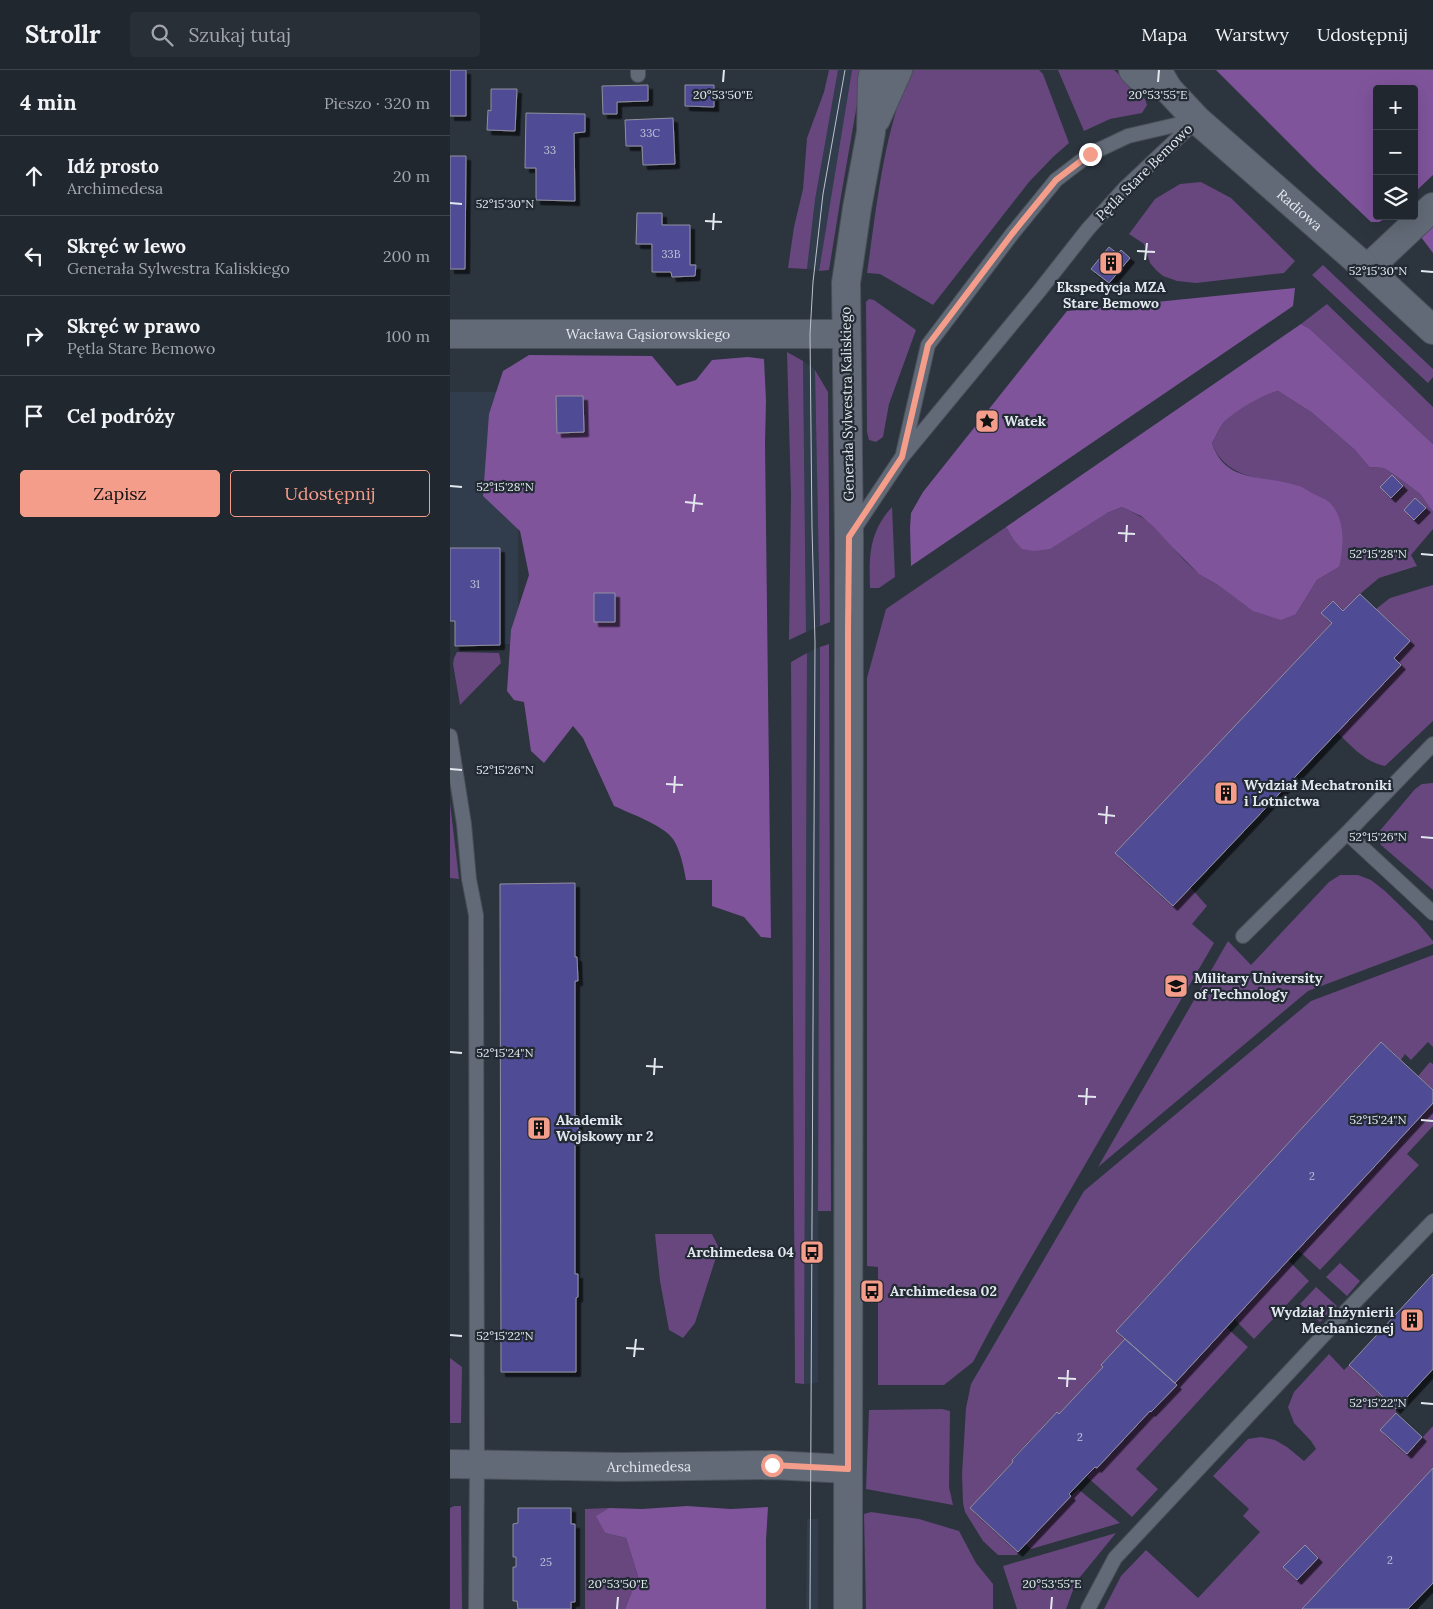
<!DOCTYPE html>
<html lang="pl">
<meta charset="utf-8">
<style>
:root{--surface:#21272e;--page:#292f36;--text:#f1f3f6;--muted:#a2a5aa;--line:#3e444a;--accent:#f49d8b}
body{margin:0;font-family:Lora,serif;background:var(--page);color:var(--text)}
.controls{position:absolute;right:15px;top:15px;display:grid;overflow:hidden;border-radius:5px;box-shadow:0 5px 20px #0002}
.controls button{width:45px;height:45px;display:grid;place-items:center;padding:0;border:0;border-bottom:1px solid var(--line);background:var(--surface);color:var(--text);font:25px sans-serif}
.stop{position:absolute;width:15px;height:15px;margin:-11px;border:4px solid #f49d8b;border-radius:50%;background:#fff}
.stop.end{background:#f49d8b;border-color:#fff;box-shadow:0 1px 5px #0008}
.list{margin:0;padding:0;list-style:none}
h2{display:flex;justify-content:space-between;align-items:center;height:65px;margin:0;padding:0 20px;font-size:21px}
h2 small{font-size:16px;font-weight:400;color:var(--muted)}
.list li{display:grid;grid-template-columns:32px 1fr auto;gap:15px;align-items:center;box-sizing:border-box;height:80px;padding:0 20px;border-top:1px solid var(--line)}
.list b{display:block;font-size:19px;white-space:nowrap}
.list p{margin:0;font-size:16px;white-space:nowrap;color:var(--muted)}
.list em{font-size:16px;font-style:normal;color:var(--muted)}
.actions{display:flex;gap:10px;padding:15px 20px}
.actions a{flex:1;padding:11px 0;border:1px solid var(--accent);border-radius:5px;text-align:center;font-size:18px;color:var(--accent)}
.actions .main{background:var(--accent);color:#111}
.icon{flex:none;width:28px;height:28px;fill:none;stroke:currentColor;stroke-width:2;stroke-linecap:round;stroke-linejoin:round}
.map{position:relative;flex:none;width:983px;height:1539px;overflow:hidden}
header{display:flex;align-items:center;gap:30px;box-sizing:border-box;height:70px;padding:0 25px;background:var(--surface);border-bottom:1px solid var(--line)}
header strong{font-size:24px}
nav{display:flex;gap:28px;margin-inline-start:auto;font-size:18px}
.search{width:350px;height:45px;background:var(--page);display:flex;align-items:center;gap:12px;box-sizing:border-box;padding:0 18px;border-radius:5px;color:var(--muted);font-size:19px}
main{display:flex}
aside{flex:1;background:var(--surface)}
.map>svg:first-child{display:block}
.built{fill:#313d4d}
.green{fill:#67477d}
.forest{fill:#7f549b}
.building{fill:#4f4b94;stroke:#90909f;filter:url(#shadow)}
.lines{fill:none;stroke-linecap:round;stroke-linejoin:round}
.service-casing{stroke:#4a505a;stroke-width:16}
.minor-casing{stroke:#4a505a;stroke-width:30}
.tertiary-casing{stroke:#4a505a;stroke-width:30}
.secondary-casing{stroke:#4a505a;stroke-width:30}
.service{stroke:#616a76;stroke-width:14}
.minor{stroke:#616a76;stroke-width:28}
.tertiary{stroke:#616a76;stroke-width:28}
.secondary{stroke:#616a76;stroke-width:28}
.tram{stroke:#bdc3ca;stroke-width:1}
.route{stroke:#f49d8b;stroke-width:6}
.ticks{fill:none;stroke:#e3e8ef;stroke-width:2}
.labels{text-anchor:middle;stroke-width:4.5;stroke-linejoin:round;paint-order:stroke}
.number-label{font-size:11px;fill:#bec1d8}
.street-label{font-size:14px;fill:#e3e8ef;stroke:#222a34}
.poi-label{font-size:14px;font-weight:bold;fill:#e3e8ef;stroke:#222a34;text-anchor:start}
.ticks-label{font-size:12px;text-anchor:middle;fill:#e3e8ef;stroke:#222a34;stroke-width:4.5;stroke-linejoin:round;paint-order:stroke}
</style>
<header>
<strong>Strollr</strong>
<div class="search"><svg class="icon" aria-label="search" viewBox="0 0 24 24"><circle cx="10" cy="10" r="6"/><path d="M15 15l6 6"/></svg>Szukaj tutaj</div>
<nav><a>Mapa</a><a>Warstwy</a><a>Udostępnij</a></nav>
</header>
<main>
<aside>
<h2>4 min<small>Pieszo · 320 m</small></h2>
<ul class="list">
<li><svg class="icon" aria-label="ahead" viewBox="0 0 24 24"><path d="M12 20V5M6 11l6-6 6 6"/></svg><div><b>Idź prosto</b><p>Archimedesa</p></div><em>20 m</em></li>
<li><svg class="icon" aria-label="left" viewBox="0 0 24 24"><path d="M17 20v-9H6M10 6l-5 5 5 5"/></svg><div><b>Skręć w lewo</b><p>Generała Sylwestra Kaliskiego</p></div><em>200 m</em></li>
<li><svg class="icon" aria-label="right" viewBox="0 0 24 24"><path d="M7 20v-9h11M14 6l5 5-5 5"/></svg><div><b>Skręć w prawo</b><p>Pętla Stare Bemowo</p></div><em>100 m</em></li>
<li><svg class="icon" aria-label="arrive" viewBox="0 0 24 24"><path d="M6 21V4h12l-3 4 3 4H6"/></svg><div><b>Cel podróży</b></div></li>
</ul>
<div class="actions"><a class="main">Zapisz</a><a>Udostępnij</a></div>
</aside>
<div class="map">
<svg width="983" height="1539" viewBox="0 0 983 1539">
<defs>
<filter id="shadow"><feDropShadow dx="4.5" dy="4.5" stdDeviation="0" flood-color="#0009"/></filter>
</defs>
<rect width="100%" height="100%" fill="#2c343e"/>
<path class="built" d="M 388,0 L 402,0 L 369,201 L 357,199 L 365,130 Z
M 353,291 L 365,300 L 370,556 L 356,562 Z
M 0,322 L 68,322 L 68,574 L 10,574 L 10,551 L 0,551 Z
M 370,577 L 368,1313 L 354,1314 L 357,583 Z
M 357,1449 L 368,1449 L 368,1539 L 356,1539 Z"/>
<path class="green" d="M 379,0 L 388,0 L 365,130 L 357,199 L 338,198 L 344,157 L 353,119 L 357,68 L 374,22 Z
M 402,0 L 413,0 L 391,126 L 379,200 L 369,201 Z
M 461,0 L 589,0 L 593,4 L 619,73 L 603,87 L 579,112 L 483,235 L 430,204 L 417,203 C 427,135 433,64 461,0 Z
M 608,0 L 664,0 L 695,29 L 697,35 L 692,43 L 660,49 L 634,61 Z
M 751,112 L 781,128 L 845,191 L 834,203 L 746,213 L 727,211 L 713,206 L 706,200 L 700,193 L 694,174 L 679,164 L 705,129 L 730,114 Z
M 873,195 L 983,299 L 983,307 L 978,313 L 862,205 Z
M 419,229 L 424,230 L 466,260 L 439,334 L 433,367 L 426,372 L 419,370 L 417,362 L 416,232 Z
M 877,234 L 983,337 L 983,374 L 860,259 L 851,254 Z
M 337,282 L 353,291 L 356,562 L 339,570 L 341,425 Z
M 365,300 L 378,322 L 380,552 L 370,556 Z
M 828,321 L 861,342 L 905,380 L 919,397 L 934,398 L 949,408 L 970,424 L 983,442 L 983,459 L 961,485 L 967,496 L 929,508 L 910,524 L 893,541 L 882,531 L 871,543 L 882,553 L 666,783 L 723,836 L 741,818 L 757,836 L 742,854 L 764,873 L 568,1210 L 541,1258 L 523,1292 L 494,1315 L 428,1315 L 428,1197 L 417,1196 L 417,608 L 436,539 L 556,457 L 563,469 L 657,443 L 672,437 C 684,443 695,448 705,457 C 720,473 733,492 750,504 C 777,524 815,533 846,544 L 867,510 L 889,497 L 848,416 C 816,409 774,409 762,373 C 766,366 769,358 774,352 C 785,340 812,324 828,321 Z
M 442,437 L 445,507 L 429,518 L 420,518 C 419,486 419,462 442,437 Z
M 983,515 L 983,651 L 935,696 C 915,692 902,677 887,662 L 951,595 L 944,588 L 926,539 L 940,528 Z
M 379,574 L 381,1141 L 368,1141 L 370,577 Z
M 7,582 L 49,583 L 51,593 L 10,635 L 3,594 L 4,588 Z
M 357,583 L 354,1314 L 345,1313 L 341,592 Z
M 983,713 L 983,820 L 931,775 L 927,767 L 928,763 L 965,719 L 972,714 Z
M 0,733 L 9,809 L 0,808 Z
M 890,805 L 908,805 L 921,810 L 935,821 L 967,852 L 983,871 L 983,874 L 858,921 L 648,1097 L 778,871 L 801,895 L 879,812 Z
M 983,885 L 983,977 L 978,972 L 961,990 L 955,984 L 951,990 L 931,972 L 666,1261 L 675,1269 L 651,1295 L 653,1297 L 609,1344 L 607,1342 L 562,1389 L 563,1392 L 520,1438 L 568,1482 L 567,1485 L 548,1485 L 533,1471 L 515,1442 L 513,1433 L 512,1404 L 516,1338 L 521,1314 L 634,1121 L 861,931 Z
M 980,992 L 983,994 L 983,1020 L 968,1006 Z
M 983,1033 L 983,1056 L 957,1084 L 969,1095 L 870,1200 L 848,1180 Z
M 205,1164 L 262,1164 L 269,1178 L 245,1253 L 233,1268 L 219,1260 L 210,1211 Z
M 838,1190 L 859,1211 L 804,1269 L 784,1249 Z
M 890,1193 L 910,1211 L 897,1226 L 876,1207 Z
M 866,1217 L 887,1236 L 870,1252 L 850,1234 Z
M 776,1257 L 798,1277 L 686,1399 L 708,1419 L 682,1447 L 636,1406 L 645,1397 L 647,1398 L 700,1341 L 701,1342 L 727,1315 L 725,1313 Z
M 879,1284 L 894,1300 L 899,1295 L 946,1339 L 946,1343 L 930,1360 L 957,1384 L 983,1356 L 983,1398 L 852,1539 L 654,1539 L 671,1506 L 696,1480 L 748,1528 L 810,1462 L 793,1446 L 799,1439 L 763,1406 L 798,1369 L 811,1367 L 825,1370 L 837,1377 L 854,1391 L 866,1379 L 861,1371 L 844,1353 L 838,1337 L 844,1322 Z
M 0,1288 L 12,1297 L 11,1353 L 0,1353 Z
M 492,1339 L 500,1341 L 499,1417 L 503,1435 L 416,1419 L 419,1340 Z
M 628,1419 L 670,1453 L 581,1479 L 576,1474 Z
M 4,1436 L 11,1436 L 12,1539 L 0,1539 L 0,1438 Z
M 159,1438 L 147,1446 L 155,1463 L 176,1468 L 188,1506 L 175,1539 L 135,1539 L 135,1439 Z
M 421,1442 L 469,1449 L 509,1461 L 526,1493 L 543,1514 L 543,1539 L 416,1539 L 414,1444 Z
M 666,1463 L 626,1512 L 616,1539 L 567,1539 L 553,1496 Z"/>
<path class="forest" d="M 766,0 L 983,0 L 983,105 L 964,123 L 964,19 L 927,19 L 927,146 L 940,146 L 929,152 L 921,152 L 865,99 Z
M 983,146 L 983,183 L 971,167 L 979,150 Z
M 845,218 L 843,236 L 461,496 L 460,458 L 461,443 L 473,422 L 617,241 Z
M 851,254 L 860,259 L 983,374 L 983,442 L 970,424 L 949,408 L 934,398 L 919,397 L 905,380 L 861,342 L 828,321 C 813,324 785,341 774,352 C 769,358 766,366 762,373 C 775,415 816,404 849,416 C 853,417 858,421 862,423 C 867,426 874,428 879,432 C 896,448 894,477 889,497 L 867,510 L 846,544 L 831,550 L 803,541 L 771,517 L 749,504 L 723,478 L 704,457 L 691,446 L 672,437 L 657,443 L 600,479 L 584,481 L 572,479 L 563,469 L 556,457 Z
M 79,285 L 202,286 L 227,316 L 246,310 L 262,290 L 298,287 L 314,289 L 316,331 L 315,373 L 321,868 L 311,867 L 294,847 L 262,836 L 262,810 L 236,810 C 234,798 230,779 223,769 C 213,755 179,743 164,736 L 133,668 L 123,656 L 94,693 L 81,681 L 74,632 L 64,630 L 57,621 L 61,560 L 79,505 L 70,461 L 33,426 L 39,344 L 53,301 Z
M 237,1436 L 281,1439 L 318,1437 L 316,1470 L 316,1539 L 175,1539 L 188,1506 L 176,1468 L 155,1463 L 146,1446 L 159,1438 L 192,1439 Z"/>
<path class="building" d="M 0,0 L 16,0 L 16,46 L 0,46 Z
M 198,15 L 198,31 L 167,32 L 167,44 L 153,44 L 152,16 Z
M 235,15 L 264,15 L 264,37 L 235,36 Z
M 41,19 L 67,19 L 65,61 L 37,60 L 38,40 L 41,41 Z
M 76,43 L 135,44 L 135,62 L 124,63 L 125,131 L 86,130 L 86,98 L 75,98 Z
M 223,48 L 225,94 L 193,95 L 192,76 L 176,76 L 175,50 Z
M 0,86 L 16,86 L 15,199 L 0,199 Z
M 187,143 L 212,143 L 212,155 L 240,155 L 240,195 L 246,195 L 245,206 L 222,207 L 221,202 L 202,202 L 202,174 L 186,174 Z
M 659,177 L 668,184 L 671,180 L 680,188 L 659,213 L 641,199 Z
M 106,326 L 133,326 L 134,362 L 107,363 Z
M 942,405 L 953,416 L 941,428 L 930,417 Z
M 965,428 L 976,438 L 964,450 L 954,440 Z
M 0,478 L 50,478 L 50,575 L 5,576 L 5,551 L 0,551 Z
M 144,523 L 165,523 L 165,552 L 144,552 Z
M 910,524 L 960,571 L 944,588 L 951,595 L 723,836 L 665,783 L 882,553 L 871,543 L 883,531 L 893,541 Z
M 125,813 L 125,887 L 127,887 L 128,911 L 125,911 L 125,1046 L 128,1046 L 128,1069 L 125,1069 L 125,1204 L 128,1204 L 128,1227 L 126,1228 L 126,1302 L 51,1302 L 50,814 Z
M 931,972 L 983,1020 L 983,1033 L 725,1313 L 666,1261 Z
M 983,1204 L 983,1299 L 946,1339 L 899,1295 Z
M 675,1269 L 727,1315 L 701,1342 L 700,1341 L 647,1398 L 645,1397 L 636,1406 L 619,1424 L 621,1426 L 568,1482 L 520,1438 L 563,1392 L 562,1390 L 607,1342 L 609,1344 L 653,1297 L 651,1295 Z
M 946,1343 L 972,1367 L 957,1384 L 930,1360 Z
M 983,1398 L 983,1513 L 958,1539 L 852,1539 Z
M 68,1438 L 121,1438 L 121,1454 L 125,1454 L 125,1532 L 121,1532 L 121,1539 L 68,1539 L 67,1531 L 63,1531 L 63,1497 L 66,1497 L 66,1487 L 63,1487 L 63,1454 L 68,1453 Z
M 855,1475 L 868,1488 L 847,1510 L 833,1497 Z"/>
<g class="lines">
<g class="service-casing">
<path id="service" d="M 188,0 L 188,5
M 453,384 L 478,275 L 562,164 L 606,110 L 640,84 L 678,66 L 747,50
M 402,462 L 452,387 L 590,220 L 638,159 L 675,118 L 747,50
M 0,666 L 14,754 L 19,809 L 26,845 L 27,1394 L 26,1539
M 897,763 L 983,843
M 793,866 L 897,763 L 983,674
M 638,1539 L 665,1488 L 900,1237 L 983,1151"/>
</g>
<g class="minor-casing">
<g id="minor">
<path d="M 917,199 L 983,137"/>
<path id="s1" d="M 0,264 L 396,264"/>
<path id="s2" d="M 0,1394 L 172,1397 L 322,1395 L 398,1399"/>
</g>
</g>
<g class="tertiary-casing">
<path id="tertiary" d="M 426,49 L 448,0
M 398,1539 L 399,467 L 396,213 L 407,138 L 421,62 L 422,10 L 424,0"/>
</g>
<g class="secondary-casing">
<g id="secondary">
<path d="M 683,0 L 691,8 L 718,19"/>
<path id="s3" d="M 707,0 L 718,19 L 747,50 L 917,199 L 983,260"/>
</g>
</g>
<use href="#service" class="service"/>
<use href="#minor" class="minor"/>
<use href="#tertiary" class="tertiary"/>
<use href="#secondary" class="secondary"/>
<path class="tram" d="M 360,1539 L 365,572 L 362,458 L 360,264 L 363,212 L 373,124 L 395,0"/>
</g>
<g class="lines">
<path class="route" d="M 322,1395 L 398,1399 L 398,560 L 399,467 L 452,387 L 478,275 L 562,164 L 606,110 L 640,84"/>
</g>
<path class="ticks" d="M 273,12 L 274,0M 708,12 L 709,0M 0,133 L 12,134M 255,151 L 272,152M 263,160 L 264,143M 687,181 L 705,182M 695,190 L 697,173M 971,201 L 983,202M 0,416 L 12,417M 235,432 L 253,434M 243,442 L 245,424M 668,463 L 685,464M 676,472 L 677,455M 971,484 L 983,485M 0,699 L 12,700M 216,714 L 233,715M 224,723 L 225,706M 648,744 L 665,746M 656,754 L 657,736M 971,767 L 983,768M 0,982 L 12,983M 196,996 L 213,997M 204,1005 L 205,988M 628,1026 L 646,1027M 636,1035 L 637,1018M 971,1050 L 983,1051M 0,1265 L 12,1266M 176,1278 L 194,1279M 184,1287 L 186,1269M 608,1308 L 626,1309M 617,1317 L 618,1300M 971,1333 L 983,1334M 167,1539 L 168,1527M 601,1539 L 602,1527"/>
<defs>
<g id="building-square" transform="scale(1.25)"><rect x="-9" y="-9" width="18" height="18" rx="4" fill="#f49d8b" stroke="#222a34"/><path d="M-4-6H4V6H1V3H-1V6H-4ZM-2.5-4.3h1.7v1.8h-1.7ZM.8-4.3h1.7v1.8H.8ZM-2.5-1h1.7V.8h-1.7ZM.8-1h1.7V.8H.8Z" fill="#111"/></g>
<g id="sight-square" transform="scale(1.25)"><rect x="-9" y="-9" width="18" height="18" rx="4" fill="#f49d8b" stroke="#222a34"/><path d="M0-6L1.8-2.2L6-1.7L2.9 1.2L3.7 5.4L0 3.3L-3.7 5.4L-2.9 1.2L-6-1.7L-1.8-2.2Z" fill="#111"/></g>
<g id="university-square" transform="scale(1.25)"><rect x="-9" y="-9" width="18" height="18" rx="4" fill="#f49d8b" stroke="#222a34"/><path d="M0-5L7-2L0 1L-7-2ZM-4 1L0 2.5L4 1V4Q0 6-4 4Z" fill="#111"/></g>
<g id="bus-square" transform="scale(1.25)"><rect x="-9" y="-9" width="18" height="18" rx="4" fill="#f49d8b" stroke="#222a34"/><path d="M-5-6H5V4H4V6H2V4H-2V6H-4V4H-5ZM-3.5-4V0h7V-4ZM-3.5 1.2v1.5H-2V1.2ZM2 1.2v1.5H3.5V1.2Z" fill="#111"/></g>
</defs>
<g fill-rule="evenodd">
<use href="#building-square" x="661" y="193"/>
<use href="#sight-square" x="537" y="351"/>
<use href="#building-square" x="776" y="723"/>
<use href="#university-square" x="726" y="916"/>
<use href="#building-square" x="89" y="1058"/>
<use href="#bus-square" x="362" y="1182"/>
<use href="#bus-square" x="422" y="1221"/>
<use href="#building-square" x="962" y="1250"/>
</g>
<g class="labels">
<g class="number-label">
<text x="200" y="67">33C</text>
<text x="100" y="84">33</text>
<text x="221" y="188">33B</text>
<text x="25" y="518">31</text>
<text x="862" y="1110">2</text>
<text x="630" y="1371">2</text>
<text x="940" y="1494">2</text>
<text x="96" y="1496">25</text>
</g>
<g class="street-label">
<text transform="translate(694 102) rotate(-45)" y="5">Pętla Stare Bemowo</text>
<text dy="5" stroke="none"><textPath href="#s3" startOffset="201">Radiowa</textPath></text>
<text dy="5" stroke="none"><textPath href="#s1" startOffset="198">Wacława Gąsiorowskiego</textPath></text>
<text transform="translate(397 334) rotate(-91)" y="5">Generała Sylwestra Kaliskiego</text>
<text dy="5" stroke="none"><textPath href="#s2" startOffset="199">Archimedesa</textPath></text>
</g>
<g class="poi-label">
<text x="661" y="222" text-anchor="middle">Ekspedycja MZA<tspan x="661" dy="16">Stare Bemowo</tspan></text>
<text x="554" y="356">Watek</text>
<text x="794" y="720">Wydział Mechatroniki<tspan x="794" dy="16">i Lotnictwa</tspan></text>
<text x="744" y="913">Military University<tspan x="744" dy="16">of Technology</tspan></text>
<text x="106" y="1055">Akademik<tspan x="106" dy="16">Wojskowy nr 2</tspan></text>
<text x="344" y="1187" text-anchor="end">Archimedesa 04</text>
<text x="440" y="1226">Archimedesa 02</text>
<text x="944" y="1247" text-anchor="end">Wydział Inżynierii<tspan x="944" dy="16">Mechanicznej</tspan></text>
</g>
</g>
<g class="ticks-label">
<text x="273" y="29">20°53'50"E</text>
<text x="708" y="29">20°53'55"E</text>
<text x="55" y="138">52°15'30"N</text>
<text x="928" y="205">52°15'30"N</text>
<text x="55" y="421">52°15'28"N</text>
<text x="928" y="488">52°15'28"N</text>
<text x="55" y="704">52°15'26"N</text>
<text x="928" y="771">52°15'26"N</text>
<text x="55" y="987">52°15'24"N</text>
<text x="928" y="1054">52°15'24"N</text>
<text x="55" y="1270">52°15'22"N</text>
<text x="928" y="1337">52°15'22"N</text>
<text x="168" y="1518">20°53'50"E</text>
<text x="602" y="1518">20°53'55"E</text>
</g>
</svg>
<div class="controls">
<button>+</button>
<button>−</button>
<button><svg class="icon" aria-label="layers" viewBox="0 0 24 24"><path d="M12 4l9 5-9 5-9-5zM3 14l9 5 9-5"/></svg></button>
</div>
<div class="stop" style="left:322px;top:1395px"></div>
<div class="stop end" style="left:640px;top:84px"></div>
</div>
</main>
